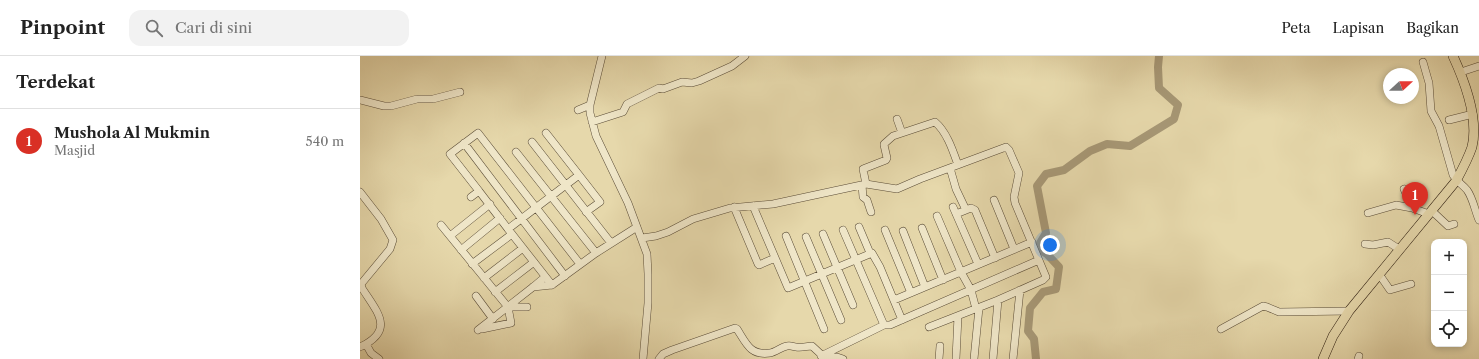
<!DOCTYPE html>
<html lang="id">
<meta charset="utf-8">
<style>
:root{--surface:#fff;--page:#f2f2f2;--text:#222;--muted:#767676;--line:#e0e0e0;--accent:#d93025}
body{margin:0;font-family:"Libre Caslon Text",serif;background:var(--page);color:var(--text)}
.controls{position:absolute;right:12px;bottom:12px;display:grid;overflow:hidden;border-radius:8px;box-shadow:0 2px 6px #0003}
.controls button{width:36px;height:36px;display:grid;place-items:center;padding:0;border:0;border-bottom:1px solid var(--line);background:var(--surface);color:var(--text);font:20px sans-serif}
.compass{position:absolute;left:1023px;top:12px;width:36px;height:36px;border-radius:50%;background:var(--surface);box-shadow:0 2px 6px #0003;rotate:69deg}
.you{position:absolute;left:690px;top:189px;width:14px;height:14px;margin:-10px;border:3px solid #fff;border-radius:50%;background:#1a73e8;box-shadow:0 0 0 6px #1a73e833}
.badge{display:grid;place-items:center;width:26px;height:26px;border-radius:50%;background:var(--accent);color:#fff;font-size:13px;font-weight:700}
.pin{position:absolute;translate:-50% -33px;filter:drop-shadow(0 1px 2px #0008)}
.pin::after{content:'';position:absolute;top:21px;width:14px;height:12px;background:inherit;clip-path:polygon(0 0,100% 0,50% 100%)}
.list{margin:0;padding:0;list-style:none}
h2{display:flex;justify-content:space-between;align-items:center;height:52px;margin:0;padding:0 16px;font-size:17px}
h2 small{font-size:13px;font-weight:400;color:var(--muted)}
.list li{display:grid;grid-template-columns:26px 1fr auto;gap:12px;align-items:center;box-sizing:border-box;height:64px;padding:0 16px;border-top:1px solid var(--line)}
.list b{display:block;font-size:15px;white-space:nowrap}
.list p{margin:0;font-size:13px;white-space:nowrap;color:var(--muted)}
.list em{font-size:13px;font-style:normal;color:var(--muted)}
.icon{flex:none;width:22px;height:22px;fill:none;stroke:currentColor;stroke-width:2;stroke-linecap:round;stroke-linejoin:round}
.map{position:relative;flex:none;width:1119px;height:303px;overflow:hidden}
header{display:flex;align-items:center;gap:24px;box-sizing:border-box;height:56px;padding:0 20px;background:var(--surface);border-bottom:1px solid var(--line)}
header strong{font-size:19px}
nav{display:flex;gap:22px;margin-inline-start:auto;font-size:14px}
.search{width:280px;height:36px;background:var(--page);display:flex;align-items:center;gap:10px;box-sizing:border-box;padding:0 14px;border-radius:12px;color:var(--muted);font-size:15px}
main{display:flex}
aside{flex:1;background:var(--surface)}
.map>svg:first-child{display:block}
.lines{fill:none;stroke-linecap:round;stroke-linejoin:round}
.river{stroke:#a79876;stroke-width:8}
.minor-casing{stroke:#5a4c37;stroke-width:8}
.major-casing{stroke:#2c1d10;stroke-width:10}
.minor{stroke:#efe6c8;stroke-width:7}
.major{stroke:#e6d8ab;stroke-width:9}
</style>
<header>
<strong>Pinpoint</strong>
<div class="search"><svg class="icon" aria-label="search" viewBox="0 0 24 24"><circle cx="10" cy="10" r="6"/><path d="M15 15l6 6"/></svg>Cari di sini</div>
<nav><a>Peta</a><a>Lapisan</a><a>Bagikan</a></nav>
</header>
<main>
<aside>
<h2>Terdekat<small></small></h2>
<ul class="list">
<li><span class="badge">1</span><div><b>Mushola Al Mukmin</b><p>Masjid</p></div><em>540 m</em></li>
</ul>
</aside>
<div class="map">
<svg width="1119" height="303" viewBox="0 0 1119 303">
<rect width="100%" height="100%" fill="#e6d8ab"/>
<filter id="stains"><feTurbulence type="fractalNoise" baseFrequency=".005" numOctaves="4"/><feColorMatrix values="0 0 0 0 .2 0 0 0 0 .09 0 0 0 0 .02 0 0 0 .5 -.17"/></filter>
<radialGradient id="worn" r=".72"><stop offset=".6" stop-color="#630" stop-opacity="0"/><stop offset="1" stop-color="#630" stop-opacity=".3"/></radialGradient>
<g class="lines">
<path class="river" d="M 676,303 L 674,283 L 668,275 L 670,252 L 683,236 L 696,233 L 699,211 L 687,198 L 677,192 L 686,177 L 677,130 L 686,118 L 704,114 L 730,95 L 747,88 L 770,90 L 814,63 L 818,49 L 799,32 L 798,11 L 799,0"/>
<g class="minor-casing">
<path id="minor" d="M 242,0 L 230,49 L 230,57 L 236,80 L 268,147 L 287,198 L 288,218 L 288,247 L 283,303
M 1063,6 L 1069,27 L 1071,55 L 1079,70 L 1093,119 C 1097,126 1102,128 1107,134 C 1113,142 1115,155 1119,164
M 1101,16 L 1119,10
M 0,44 L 24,50 L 31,50 L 57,43 L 73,43 L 100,36
M 218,54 L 230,49
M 1089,64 L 1113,58
M 232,66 L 263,56 L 267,48 L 299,32 L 303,33 L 322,26 L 332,27 L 339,25 L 372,10 L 385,0
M 542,77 L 575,66 C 587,76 593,95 598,109
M 172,86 L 251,187
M 104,87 L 205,220
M 156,96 L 236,197
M 590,112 L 596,133 L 606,154
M 219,119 L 240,146 L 226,156
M 506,128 L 503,113 L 526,104 L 527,102 L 524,89 L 524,88 L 533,80 L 542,77 L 537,63
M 502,129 L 503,141 L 507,144 L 511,156
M 1044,133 L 1052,152 L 1069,158
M 119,135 L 148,173 L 219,119 L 186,77
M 0,136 L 21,163 L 33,184 L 30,193 L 1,228 L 2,232 C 17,256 36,274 0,291
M 111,141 L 119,135 L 90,98 L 118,77 L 220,208
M 634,144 L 654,193
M 393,150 L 428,232 L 512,197 L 520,211 L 542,264
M 374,151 L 398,208 L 399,209 L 415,202
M 593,151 L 618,208
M 1072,155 L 1088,170 L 1094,168
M 1008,157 L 1036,149 L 1052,152
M 596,158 L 611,152 L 615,154 L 635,202
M 577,160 L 601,216 L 611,234 L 616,253
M 81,169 L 148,251
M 499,171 L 510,197
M 562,172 L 583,224
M 148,173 L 192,229 L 236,197 L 277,171
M 483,174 L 524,269 L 530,269 L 679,204
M 525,174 L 551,237
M 543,175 L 565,231
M 463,178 L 493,249
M 90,180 L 130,148
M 426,180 L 464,273
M 446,181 L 481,264
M 282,182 L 296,180 L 308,176 L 333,163 L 370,152 L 413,148 L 506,128 L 537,133 L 560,123 L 646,91 L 649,94 L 659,117 L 654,141 L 655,147 L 686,221 L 683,224 L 638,244 L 569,271
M 1005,188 L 1013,189 L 1028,186 L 1039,193
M 101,194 L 140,162
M 112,208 L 152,178
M 1019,218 L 1030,234 L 1051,228
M 124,222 L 163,192
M 173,231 L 192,229
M 135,236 L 174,206
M 116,240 L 133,263
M 534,244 L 672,186
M 122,273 L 151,267 L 148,251 L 167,251
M 861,273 L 903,250 L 907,251 L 919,256 L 989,255
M 118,274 L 173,231 L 185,221
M 6,288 L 11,297 L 19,303
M 461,300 L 524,269
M 299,303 L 303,298 L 312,294 L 375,272 L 377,273 C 386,287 390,300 410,297 C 416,296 421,291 427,290 C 431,289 433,291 436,291 C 442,292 447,290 452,290 L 465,302 L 477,301 L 483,303
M 579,303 L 580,290
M 596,303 L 598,260
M 614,303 L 619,252
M 633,303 L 638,244
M 653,303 L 660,234
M 998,303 L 999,300"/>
</g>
<g class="major-casing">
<path id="major" d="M 963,303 L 973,280 L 989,255 L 1096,125 C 1102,114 1108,103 1112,91 C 1119,62 1105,26 1093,0"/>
</g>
<use href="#minor" class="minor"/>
<use href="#major" class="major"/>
</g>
<rect width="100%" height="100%" filter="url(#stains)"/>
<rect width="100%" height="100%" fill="url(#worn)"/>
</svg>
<div class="controls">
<button>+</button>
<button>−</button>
<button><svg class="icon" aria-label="locate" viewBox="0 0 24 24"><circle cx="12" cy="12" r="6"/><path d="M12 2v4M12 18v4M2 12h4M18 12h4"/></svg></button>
</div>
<svg class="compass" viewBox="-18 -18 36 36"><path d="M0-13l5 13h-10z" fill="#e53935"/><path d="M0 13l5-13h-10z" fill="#767676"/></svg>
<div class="you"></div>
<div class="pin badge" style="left:1055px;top:159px">1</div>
</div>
</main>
